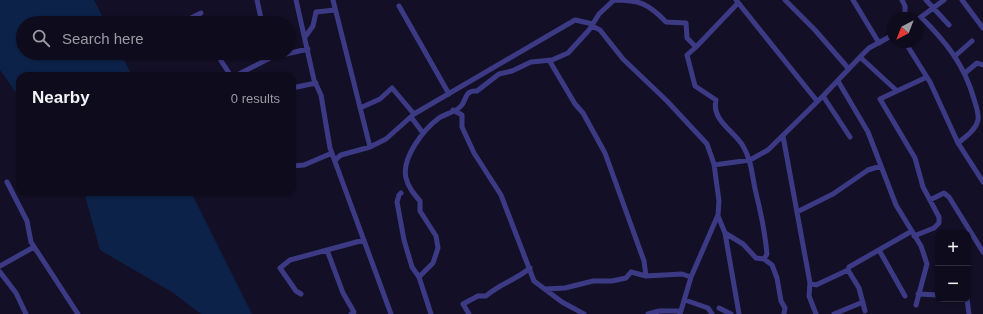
<!DOCTYPE html>
<meta charset="utf-8">
<style>
:root{--surface:#0e0b1c;--page:#171425;--text:#f1f3f6;--muted:#9b9ba3;--line:#2e2b3b}
body{margin:0;font-family:Helvetica,sans-serif;background:var(--page);color:var(--text)}
.controls{position:absolute;right:12px;bottom:12px;display:grid;overflow:hidden;border-radius:8px;box-shadow:0 1px 3px #0004}
.controls button{width:36px;height:36px;display:grid;place-items:center;padding:0;border:0;border-bottom:1px solid var(--line);background:var(--surface);color:var(--text);font:20px sans-serif}
.compass{position:absolute;left:887px;top:12px;width:36px;height:36px;border-radius:50%;background:var(--surface);box-shadow:0 1px 3px #0004;rotate:222deg}
.list{margin:0;padding:0;list-style:none}
h2{display:flex;justify-content:space-between;align-items:center;height:52px;margin:0;padding:0 16px;font-size:17px}
h2 small{font-size:13px;font-weight:400;color:var(--muted)}
.icon{flex:none;width:22px;height:22px;fill:none;stroke:currentColor;stroke-width:2;stroke-linecap:round;stroke-linejoin:round}
.map{position:relative;flex:none;width:983px;height:314px;overflow:hidden}
.search{position:absolute;background:var(--surface);box-shadow:0 1px 3px #0004;left:16px;top:16px;width:280px;height:44px;display:flex;align-items:center;gap:10px;box-sizing:border-box;padding:0 14px;border-radius:22px;color:var(--muted);font-size:15px}
.panel{position:absolute;background:var(--surface);box-shadow:0 1px 3px #0004;left:16px;top:72px;width:280px;height:124px;border-radius:12px}
.map>svg:first-child{display:block}
.water{fill:#0c2248}
.lines{fill:none;stroke-linecap:round;stroke-linejoin:round}
.minor{stroke:#3d3a85;stroke-width:5}
</style>
<div class="map">
<svg width="983" height="314" viewBox="0 0 983 314">
<rect width="100%" height="100%" fill="#130f26"/>
<path class="water" d="M 0,0 L 94,0 L 106,23 L 23,23 L 23,53 L 121,53 L 132,76 L 20,76 L 20,98 L 0,70 Z
M 84,192 L 191,192 L 252,314 L 201,314 L 172,292 L 100,250 Z"/>
<g class="lines">
<path class="minor" d="M 257,0 L 262,23
M 296,0 L 314,80 L 321,95 L 330,148 L 391,314
M 333,0 L 370,147
M 614,0 C 639,0 648,3 666,22 L 686,23 L 687,38 L 696,47 L 687,55 L 695,86 L 716,100 C 711,120 734,131 743,146 C 752,161 752,177 756,193 C 761,213 765,233 767,254 L 764,259
M 736,0 L 817,101
M 785,0 L 815,30 L 848,68
M 853,0 L 879,43
M 902,0 L 905,6 L 905,18
M 926,0 L 949,25
M 962,0 L 983,28
M 399,6 L 449,94
M 921,17 C 946,42 964,64 974,99 C 976,106 979,113 978,120 C 976,130 965,137 958,143
M 917,20 L 944,0
M 195,23 L 191,18 L 201,13
M 592,26 L 600,30 L 623,59 L 667,101 L 707,144 L 714,164 L 719,201 L 718,215 L 691,277 L 680,314
M 305,37 L 313,26 L 316,12 L 335,10
M 905,42 L 930,82 L 958,143 L 983,182
M 696,47 L 738,3
M 216,53 L 231,76
M 282,53 L 286,54 L 308,49
M 955,56 L 972,41
M 860,57 L 897,91 L 880,99 L 915,158 L 923,187 L 939,217 L 939,223 L 934,228 L 914,236
M 549,60 L 575,104 L 583,113 L 605,153 L 644,261 L 646,276 L 682,274 L 691,277
M 965,73 L 977,63 L 983,65
M 235,76 L 272,57 L 283,53
M 838,81 L 868,132 L 896,205 L 921,246 L 927,264 L 916,305
M 292,88 L 316,83
M 897,91 L 927,77
M 823,96 L 850,137
M 360,108 L 380,99 L 392,88 L 414,114
M 453,110 L 462,115 L 462,127 L 474,153 L 501,195 L 534,281 L 562,302 L 584,314
M 411,117 L 423,133
M 783,136 L 810,283 L 809,296 L 816,314
M 335,160 L 341,155 L 370,147 L 386,139 L 414,114 L 575,20 L 593,24
M 714,165 L 750,160 L 768,150 L 824,95 L 862,55 L 869,48 L 893,35
M 292,166 L 304,165 L 332,153
M 7,182 L 27,221 L 31,242 L 78,314
M 401,193 L 399,195 L 397,202 L 404,240 L 412,267 L 419,277 L 431,314
M 930,200 L 944,193 L 949,197 L 983,252
M 797,212 L 833,194 L 868,170 L 881,166
M 718,216 L 725,233 L 743,244 L 756,258 L 764,259 L 772,265 L 777,278 L 781,301 L 785,308 L 784,314
M 725,233 L 739,314
M 327,250 L 343,293 L 354,312 L 351,314
M 879,250 L 905,296
M 0,266 L 34,247
M 0,272 L 16,293 L 26,314
M 419,277 L 433,263 L 438,248 L 436,236 L 420,211 L 420,201 C 414,194 408,187 406,178 C 401,158 424,129 439,118 C 445,114 456,112 461,106 C 467,100 464,90 477,91 L 499,74 L 512,71 L 531,62 L 552,60 L 568,53 L 589,30 L 599,14 L 614,0
M 810,283 L 816,285 L 848,270
M 545,289 L 565,288 L 593,281 L 612,281 L 626,278 L 631,272 L 646,276
M 301,294 L 296,291 L 280,268 L 290,260 L 364,240
M 918,294 L 938,295
M 967,299 L 969,314
M 685,300 L 708,308 L 712,314
M 719,308 L 731,314
M 865,311 L 859,288 L 848,270 L 849,267 L 912,231
M 469,314 L 463,304 L 478,296 L 486,296 C 499,284 516,280 530,268
M 648,314 L 659,311 L 681,311
M 834,314 L 863,302"/>
</g>
</svg>
<div class="controls">
<button>+</button>
<button>−</button>
</div>
<svg class="compass" viewBox="-18 -18 36 36"><path d="M0-13l5 13h-10z" fill="#e53935"/><path d="M0 13l5-13h-10z" fill="#9b9ba3"/></svg>
<div class="search"><svg class="icon" aria-label="search" viewBox="0 0 24 24"><circle cx="10" cy="10" r="6"/><path d="M15 15l6 6"/></svg>Search here</div>
<section class="panel">
<h2>Nearby<small>0 results</small></h2>
<ul class="list">
</ul>
</section>
</div>
